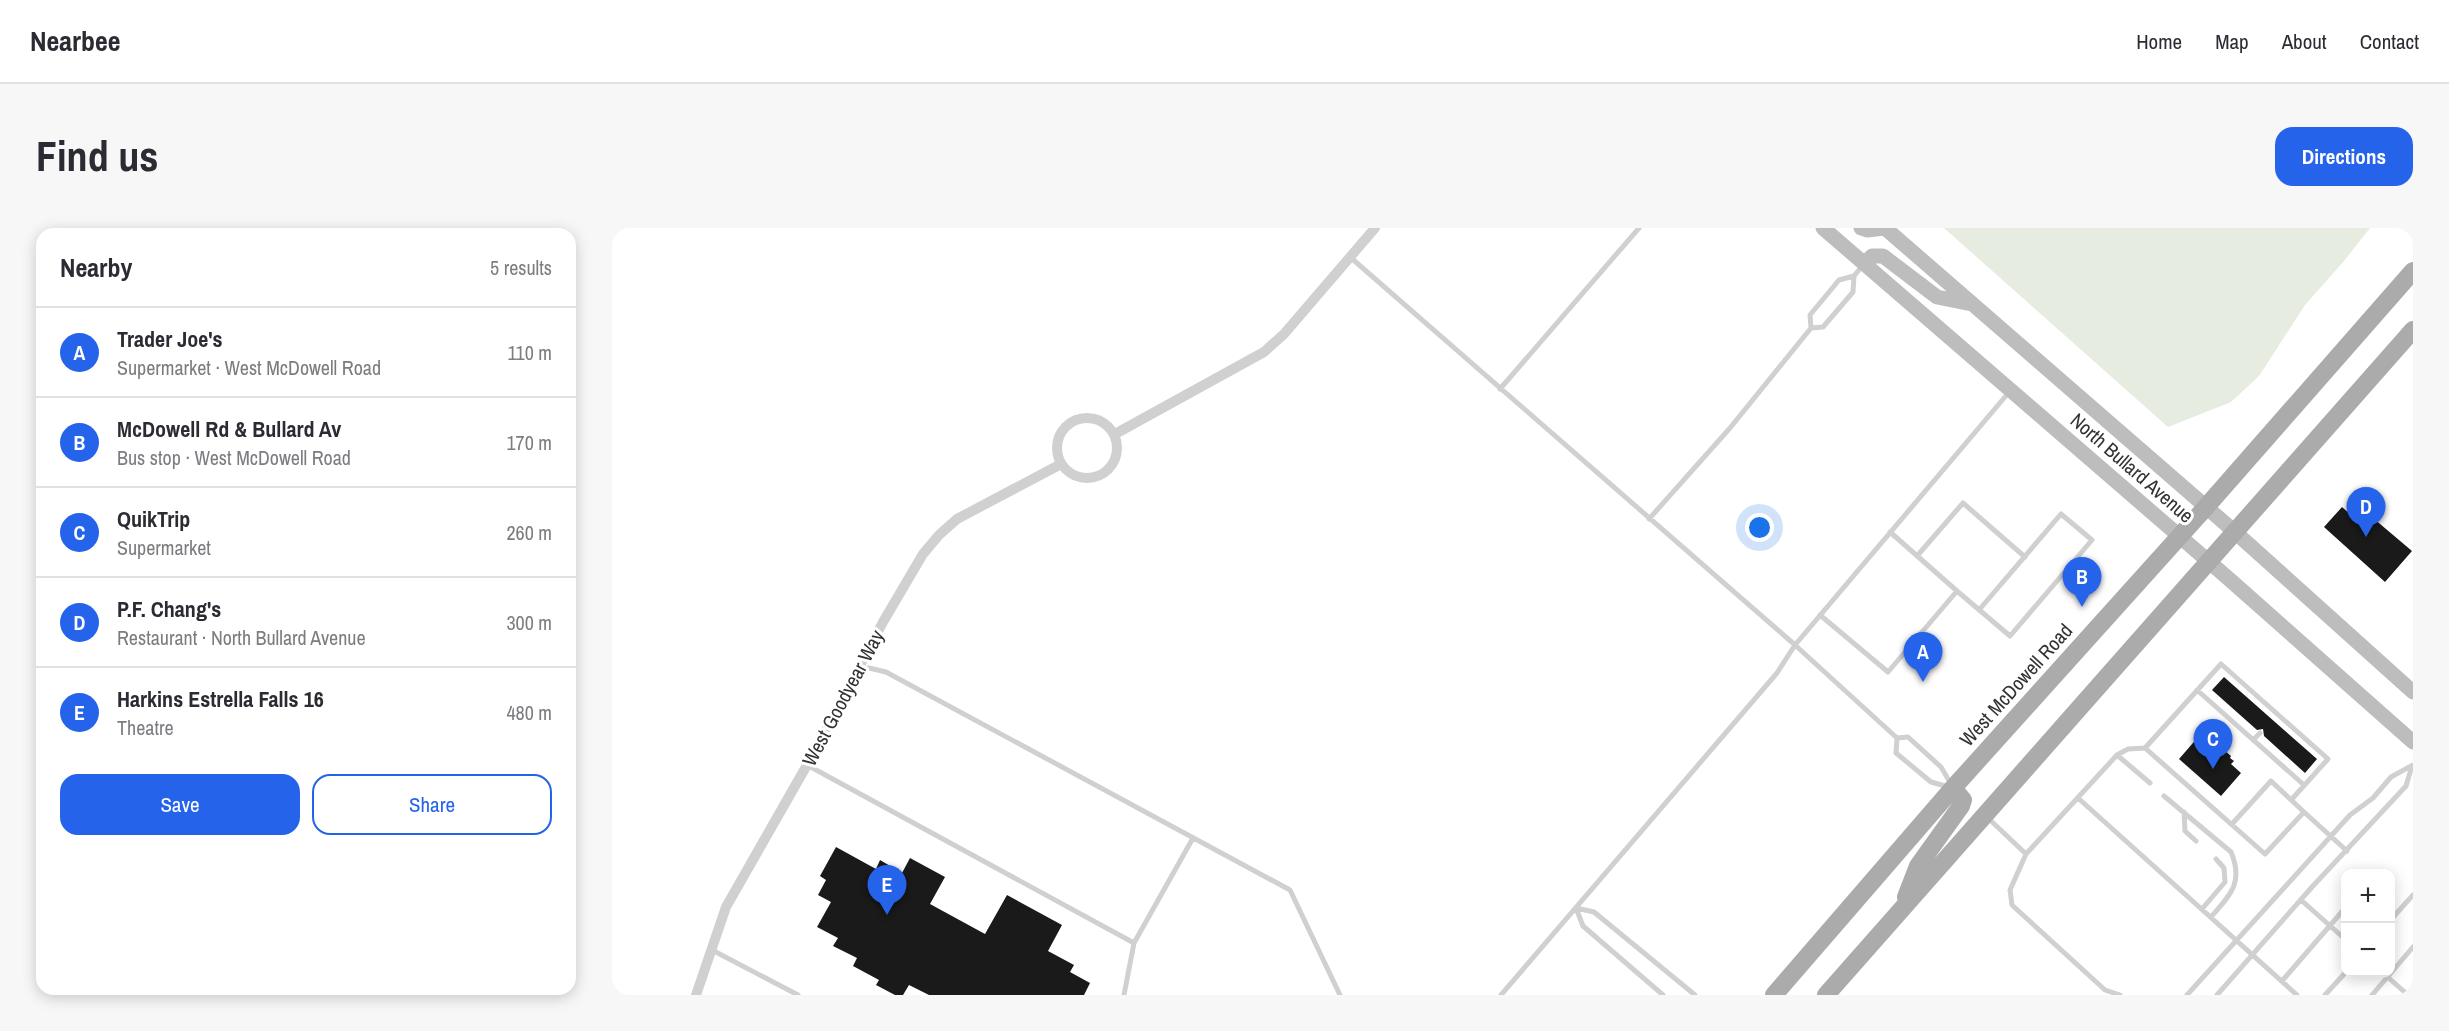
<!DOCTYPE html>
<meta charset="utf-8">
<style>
:root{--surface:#fff;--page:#f7f7f7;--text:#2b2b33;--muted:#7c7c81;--line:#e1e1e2;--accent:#2563eb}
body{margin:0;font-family:"Archivo Narrow",sans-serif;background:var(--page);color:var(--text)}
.controls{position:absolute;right:18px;bottom:18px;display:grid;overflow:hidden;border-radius:12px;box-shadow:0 3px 15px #0003}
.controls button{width:54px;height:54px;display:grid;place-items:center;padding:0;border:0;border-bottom:2px solid var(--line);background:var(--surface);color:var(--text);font:30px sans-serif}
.you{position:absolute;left:1148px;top:300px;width:21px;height:21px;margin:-15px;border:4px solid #fff;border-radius:50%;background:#1a73e8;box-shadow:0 0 0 9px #1a73e833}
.badge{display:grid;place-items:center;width:39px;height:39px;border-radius:50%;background:var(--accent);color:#fff;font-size:20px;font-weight:700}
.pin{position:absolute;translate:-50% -50px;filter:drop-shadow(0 2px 3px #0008)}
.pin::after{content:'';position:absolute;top:32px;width:21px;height:18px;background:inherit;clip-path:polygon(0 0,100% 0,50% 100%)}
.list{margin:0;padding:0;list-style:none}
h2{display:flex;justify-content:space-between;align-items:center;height:78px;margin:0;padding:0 24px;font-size:26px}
h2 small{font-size:20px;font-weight:400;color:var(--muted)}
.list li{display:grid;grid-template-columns:39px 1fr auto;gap:18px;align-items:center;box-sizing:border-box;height:90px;padding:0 24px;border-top:2px solid var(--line)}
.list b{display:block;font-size:22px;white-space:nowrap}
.list p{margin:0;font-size:20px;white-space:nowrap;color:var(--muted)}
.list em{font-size:20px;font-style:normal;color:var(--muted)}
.actions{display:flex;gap:12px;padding:18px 24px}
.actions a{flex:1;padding:14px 0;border:2px solid var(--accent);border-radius:18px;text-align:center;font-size:21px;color:var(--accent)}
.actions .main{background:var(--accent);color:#fff}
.map{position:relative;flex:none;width:1801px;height:767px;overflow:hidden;border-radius:18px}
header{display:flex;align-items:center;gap:36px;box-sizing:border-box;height:84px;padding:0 30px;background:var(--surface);border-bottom:2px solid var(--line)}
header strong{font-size:28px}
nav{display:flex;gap:33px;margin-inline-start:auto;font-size:21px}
.intro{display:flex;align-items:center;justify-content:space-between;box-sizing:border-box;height:144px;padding:0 36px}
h1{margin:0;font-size:42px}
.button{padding:15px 27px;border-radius:18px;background:var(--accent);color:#fff;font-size:21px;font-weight:700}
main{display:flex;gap:36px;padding:0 36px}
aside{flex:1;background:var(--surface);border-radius:18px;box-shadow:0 3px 15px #0003}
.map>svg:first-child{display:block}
.green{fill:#e6ecdf}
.building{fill:#1a1a1a}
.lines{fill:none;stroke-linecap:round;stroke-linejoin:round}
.lane{stroke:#d0d0d0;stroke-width:5}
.street{stroke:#d0d0d0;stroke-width:10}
.secondary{stroke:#bdbdbd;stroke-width:15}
.primary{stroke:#ababab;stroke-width:18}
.labels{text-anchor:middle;stroke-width:6;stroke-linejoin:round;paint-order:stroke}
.street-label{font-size:20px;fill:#333;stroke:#fff}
</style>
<header>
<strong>Nearbee</strong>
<nav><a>Home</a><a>Map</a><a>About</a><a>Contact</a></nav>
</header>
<div class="intro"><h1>Find us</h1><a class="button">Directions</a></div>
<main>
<aside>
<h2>Nearby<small>5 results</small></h2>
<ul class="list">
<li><span class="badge">A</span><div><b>Trader Joe's</b><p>Supermarket · West McDowell Road</p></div><em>110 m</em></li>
<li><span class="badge">B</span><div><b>McDowell Rd &amp; Bullard Av</b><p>Bus stop · West McDowell Road</p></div><em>170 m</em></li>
<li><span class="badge">C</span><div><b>QuikTrip</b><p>Supermarket</p></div><em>260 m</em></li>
<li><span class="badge">D</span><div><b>P.F. Chang's</b><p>Restaurant · North Bullard Avenue</p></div><em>300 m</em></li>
<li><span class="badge">E</span><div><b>Harkins Estrella Falls 16</b><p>Theatre</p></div><em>480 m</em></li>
</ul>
<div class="actions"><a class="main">Save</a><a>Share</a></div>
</aside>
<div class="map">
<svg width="1801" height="767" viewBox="0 0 1801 767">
<rect width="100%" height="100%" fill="#fff"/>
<path class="green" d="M 1332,0 L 1758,0 L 1732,33 L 1693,77 L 1647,148 L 1619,174 L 1556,199 Z"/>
<path class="building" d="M 1730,279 L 1747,294 L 1752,288 L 1758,293 L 1761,290 L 1800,323 L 1773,354 L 1712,299 Z
M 1612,449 L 1705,531 L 1693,545 L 1652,508 L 1651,501 L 1645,502 L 1600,462 Z
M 1587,508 L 1596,517 L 1599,514 L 1603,518 L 1605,516 L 1619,528 L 1618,530 L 1622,533 L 1619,536 L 1629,545 L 1609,568 L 1567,531 Z
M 224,619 L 264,641 L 268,632 L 290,645 L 298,630 L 333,649 L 318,676 L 373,706 L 395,667 L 450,697 L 436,723 L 462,737 L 458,744 L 478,755 L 472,767 L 317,767 L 297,757 L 291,767 L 283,767 L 264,757 L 267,752 L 241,738 L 245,730 L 221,718 L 226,710 L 205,699 L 219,674 L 206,667 L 214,652 L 208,648 Z"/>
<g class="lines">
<path class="lane" d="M 738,29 L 1183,417 L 1398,163
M 1199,100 L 1211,99 L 1241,64 L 1242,48
M 888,161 L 1027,0
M 1037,291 L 1118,200 L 1199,100 L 1198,87 L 1227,52 L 1242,48 L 1250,38
M 1305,328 L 1351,275 L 1413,329
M 1345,363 L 1398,408 L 1480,312 L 1449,286 L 1367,382
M 1208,387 L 1276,444 L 1345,363 L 1278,304
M 247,443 L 257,440 L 274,444 L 678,662 L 728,767
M 1585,462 L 1692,557
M 1285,510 L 1284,525 L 1319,554 L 1337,559
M 1641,512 L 1648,505
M 1533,520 L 1609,436 L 1716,531 L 1680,571
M 1505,527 L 1538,555
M 195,537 L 522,715
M 1552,568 L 1619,624 C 1632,655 1618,667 1599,689
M 1466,570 L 1685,767
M 1572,584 L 1573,603 L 1584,613
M 1376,590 L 1414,626 L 1398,662 L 1400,677 L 1493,762 L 1508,767
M 1620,596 L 1659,553 L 1692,584
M 1414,626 L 1505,527 L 1516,521 L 1533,520 L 1653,626 L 1692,584 L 1735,623
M 1689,672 L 1734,712
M 964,680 L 982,684 L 1083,767
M 964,680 L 971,698 L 1051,767
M 1590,681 L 1613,654 L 1612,640 L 1604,631
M 1778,683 L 1783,687 L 1778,693
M 1783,687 L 1801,667
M 100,722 L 186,767
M 1770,744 L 1796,767
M 1670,753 L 1734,679
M 512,767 L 522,715 L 581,610
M 889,767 L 1165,445 L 1183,417 L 1285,510 L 1296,509 L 1329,539 L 1339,556
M 1575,767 L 1738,587 L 1761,570 L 1779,549 L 1801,537
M 1605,767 L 1700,659 L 1794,558 L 1800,538
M 1713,767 L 1734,744
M 1760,767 L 1801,719"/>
<path class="street" d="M445 220a30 30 0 1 1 60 0a30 30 0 1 1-60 0Z
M 503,206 L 652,124 L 672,106 L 763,0
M 84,767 L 114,679 L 195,537 L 271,394 L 311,326 L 327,307 L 345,291 L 449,236"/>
<path class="secondary" d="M 1211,0 L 1617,351 L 1801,514
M 1249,0 L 1255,2 L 1272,0
M 1273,0 L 1623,304 L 1801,464
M 1252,36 L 1260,28 L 1271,28 L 1325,69 L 1360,76"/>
<path class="primary" d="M 1294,669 L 1306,638 L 1349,578 L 1351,572 L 1341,560
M 1162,767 L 1341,560 L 1594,279 L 1801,43
M 1214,767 L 1801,102"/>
</g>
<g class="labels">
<g class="street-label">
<text transform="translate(1520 240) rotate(41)" y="7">North Bullard Avenue</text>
<text transform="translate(1404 457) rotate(-48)" y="7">West McDowell Road</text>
<text transform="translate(231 470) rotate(-62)" y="7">West Goodyear Way</text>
</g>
</g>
</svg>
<div class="controls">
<button>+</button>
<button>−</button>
</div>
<div class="you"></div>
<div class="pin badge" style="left:1311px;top:454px">A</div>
<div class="pin badge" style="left:1470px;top:379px">B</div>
<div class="pin badge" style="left:1601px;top:541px">C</div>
<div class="pin badge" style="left:1754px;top:309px">D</div>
<div class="pin badge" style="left:275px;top:687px">E</div>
</div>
</main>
